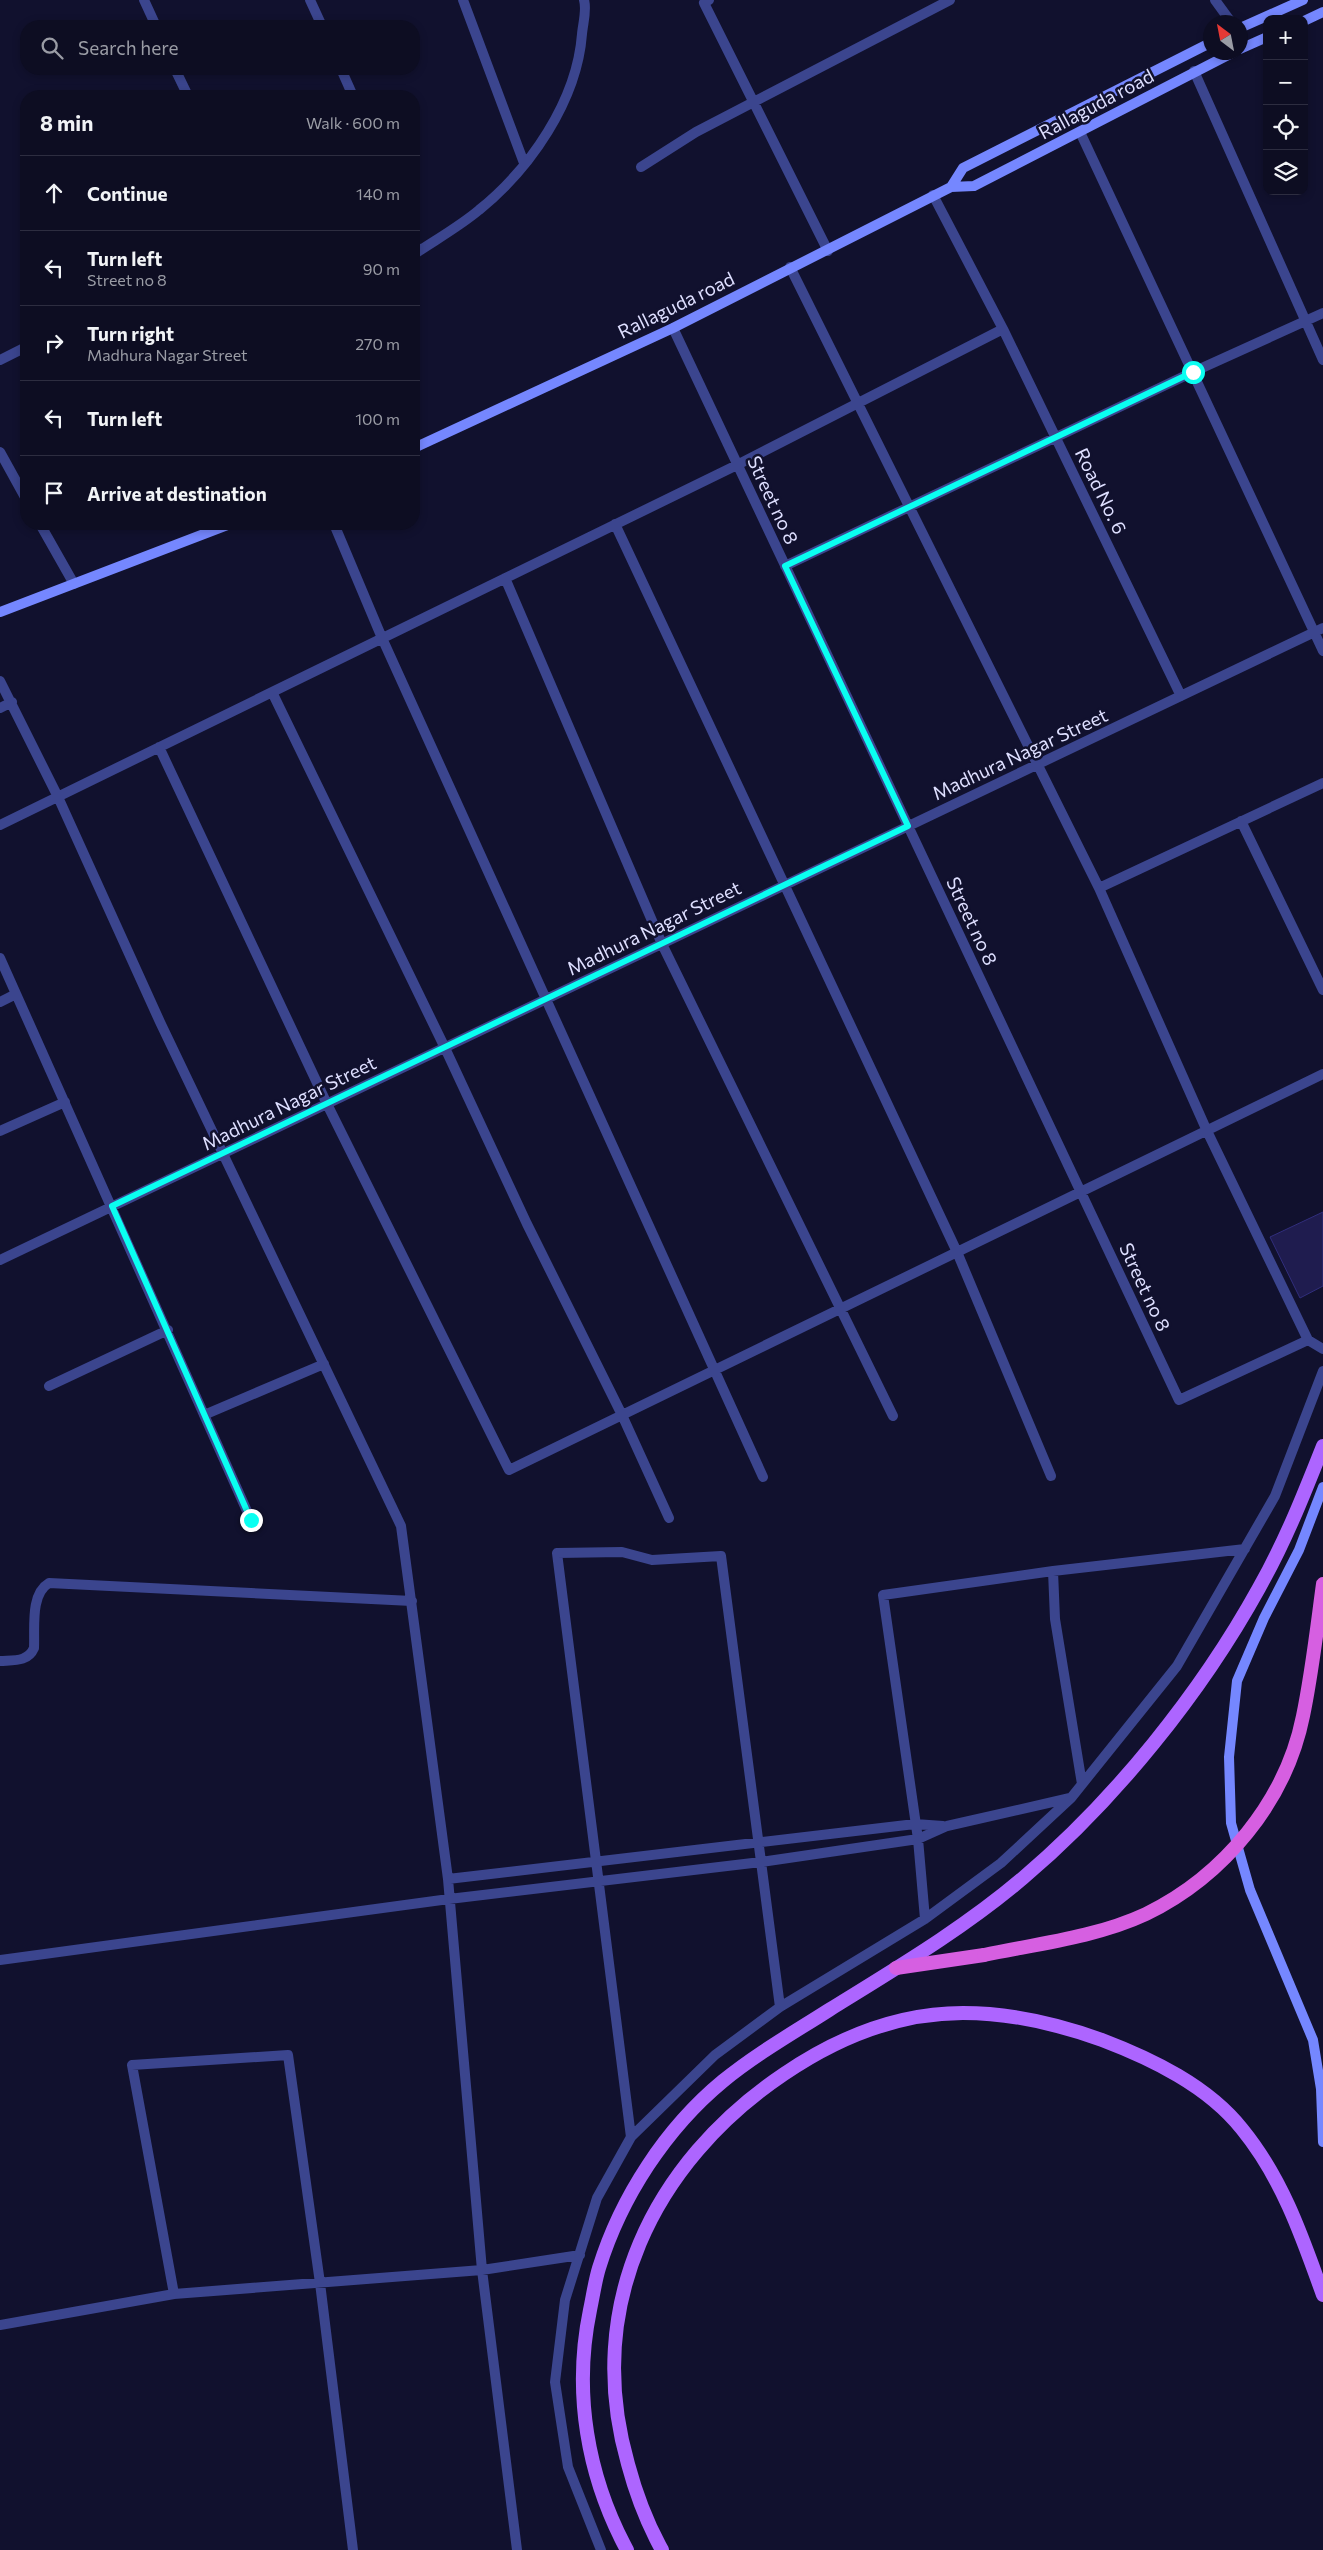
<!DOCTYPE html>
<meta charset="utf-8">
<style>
:root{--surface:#0d0d22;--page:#16162a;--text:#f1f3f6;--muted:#9a9ca5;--line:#2d2d40}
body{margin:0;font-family:Commissioner,sans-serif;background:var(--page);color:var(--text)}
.controls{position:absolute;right:15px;top:15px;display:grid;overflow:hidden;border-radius:10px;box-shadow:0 2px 8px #0003}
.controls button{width:45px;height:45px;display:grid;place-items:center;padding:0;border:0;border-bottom:1px solid var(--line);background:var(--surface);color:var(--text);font:25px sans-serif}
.compass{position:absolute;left:1203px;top:15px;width:45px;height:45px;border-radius:50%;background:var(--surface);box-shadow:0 2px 8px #0003;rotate:328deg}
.stop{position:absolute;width:15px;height:15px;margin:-11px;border:4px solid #0afff1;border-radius:50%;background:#fff}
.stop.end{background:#0afff1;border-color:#fff;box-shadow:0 1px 5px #0008}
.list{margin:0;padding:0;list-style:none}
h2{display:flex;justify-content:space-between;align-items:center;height:65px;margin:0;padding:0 20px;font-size:21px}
h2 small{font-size:16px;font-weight:400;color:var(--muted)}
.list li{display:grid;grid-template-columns:32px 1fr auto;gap:15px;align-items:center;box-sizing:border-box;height:75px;padding:0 20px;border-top:1px solid var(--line)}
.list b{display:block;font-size:19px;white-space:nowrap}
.list p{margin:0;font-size:16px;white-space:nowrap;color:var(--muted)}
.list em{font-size:16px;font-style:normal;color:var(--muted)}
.icon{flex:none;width:28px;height:28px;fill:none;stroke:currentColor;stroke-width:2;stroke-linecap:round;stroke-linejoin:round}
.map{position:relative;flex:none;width:1323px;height:2550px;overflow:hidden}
.search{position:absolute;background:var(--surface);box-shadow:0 2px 8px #0003;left:20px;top:20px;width:400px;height:55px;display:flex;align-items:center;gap:12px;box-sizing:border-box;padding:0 18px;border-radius:20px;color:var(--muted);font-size:19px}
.panel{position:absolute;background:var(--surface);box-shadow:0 2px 8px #0003;left:20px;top:90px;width:400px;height:440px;border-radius:20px}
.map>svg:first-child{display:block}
.building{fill:#1f1c4f;stroke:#312e7c}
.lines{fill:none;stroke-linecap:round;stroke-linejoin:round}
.minor{stroke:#3b458e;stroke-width:10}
.secondary{stroke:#7587ff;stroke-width:10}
.primary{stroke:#ad65ff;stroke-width:14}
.trunk{stroke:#d65fe1;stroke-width:14}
.trunk-bridge{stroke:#d65fe1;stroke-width:14}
.route{stroke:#0afff1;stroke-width:6}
.labels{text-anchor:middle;stroke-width:5;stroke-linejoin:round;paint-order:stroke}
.street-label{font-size:19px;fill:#dedfff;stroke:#11112e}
</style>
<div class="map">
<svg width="1323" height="2550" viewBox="0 0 1323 2550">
<rect width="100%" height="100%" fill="#11112e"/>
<path class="building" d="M 1323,1212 L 1323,1286 L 1300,1298 L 1270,1237 Z"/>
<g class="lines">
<path class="minor" d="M 144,0 L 156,26
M 310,0 L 322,26
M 463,0 L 524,163
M 709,0 L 704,3 L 828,251
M 1215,0 L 1231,22
M 175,69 L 188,96
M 341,69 L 353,96
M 1194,71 L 1323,360
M 1080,132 L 1323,651
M 641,167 L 696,132 L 950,0
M 933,195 L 1003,329 L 1181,696
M 414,232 L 416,253 L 414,257
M 416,253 C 437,239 460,226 479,210 C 530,169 577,101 582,34 C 583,23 587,10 584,0
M 790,267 L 1099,888 L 1207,1131 L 1308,1340 L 1323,1349
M 673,328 L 1179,1400 L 1308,1340
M 0,360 L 26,347
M 0,452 L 26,499
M 40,524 L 74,584
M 334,524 L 382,638 L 763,1477
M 615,524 L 957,1252 L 1051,1476
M 785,566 L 1193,372 L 1323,313
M 505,578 L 662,944 L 893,1416
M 0,681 L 58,797 L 160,1022 L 401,1526 L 448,1879 L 482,2270 L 517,2550
M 272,692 L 445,1048 L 527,1224 L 622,1415 L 669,1518
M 0,708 L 12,702
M 159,747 L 327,1104 L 509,1470 L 1323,1074
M 1241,821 L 1323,990
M 0,825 L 737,465 L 1003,329
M 1099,888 L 1323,783
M 0,958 L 251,1520
M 0,1002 L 16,994
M 0,1131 L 65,1102
M 0,1260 L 1323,628
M 49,1386 L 168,1330
M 204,1415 L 324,1364
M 1053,1571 L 1055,1619 L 1082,1784
M 0,1661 C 14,1660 28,1662 34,1648 C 35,1628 30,1594 49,1583 L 412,1601
M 448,1879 L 915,1824 L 943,1826
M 925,1919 L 918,1839 L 883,1595 L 1053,1571 L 1245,1549
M 0,1960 L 449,1899 L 761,1862 L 918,1839 L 947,1826 L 1070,1798
M 631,2137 L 557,1553 L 622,1552 L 652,1560 L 721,1556 L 780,2007
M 174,2294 L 132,2065 L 288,2055 L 320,2283 L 353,2550
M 0,2325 L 174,2294 L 482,2270 L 580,2255
M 601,2550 L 568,2467 L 555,2382 L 565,2300 L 597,2198 L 631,2137 L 715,2055 L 780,2007 L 925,1919 L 1001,1863 L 1071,1798 L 1177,1666 L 1275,1496 L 1323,1371"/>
<path class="secondary" d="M 1304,21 L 1323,12
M 1240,28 L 1303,0
M 1240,49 L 1267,37
M 951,187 L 963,168 L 1210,43
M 414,448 L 673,328 L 951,187 L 974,186 L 1234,52
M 0,612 L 230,524
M 1323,1487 L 1299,1550 L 1264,1618 L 1237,1681 L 1229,1757 L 1231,1823 L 1250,1890 L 1313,2040 L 1321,2089 L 1323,2142"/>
<path class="primary" d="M 627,2550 C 587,2476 573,2392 590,2310 C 593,2296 595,2281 599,2268 C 621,2197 666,2128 723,2081 C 756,2054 793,2033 829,2010 C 895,1969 963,1929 1023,1878 C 1115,1800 1201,1693 1259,1588 C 1285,1542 1304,1494 1323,1446
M 662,2550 C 647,2523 636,2494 628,2464 C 583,2307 652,2163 784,2074 C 837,2038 898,2013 963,2013 C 1010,2013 1058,2024 1102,2040 C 1152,2059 1208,2086 1242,2129 C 1282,2178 1302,2236 1323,2295"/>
<path class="trunk" d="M 896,1968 L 984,1955"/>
<path class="trunk-bridge" d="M 984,1955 C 1037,1944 1097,1937 1146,1914 C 1224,1876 1286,1801 1303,1716 C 1312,1673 1317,1628 1323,1584"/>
</g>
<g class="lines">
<path class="route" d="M 251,1520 L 112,1206 L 908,826 L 785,566 L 1193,372"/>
</g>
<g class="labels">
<g class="street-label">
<text transform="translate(1096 104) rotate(-28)" y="7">Rallaguda road</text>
<text transform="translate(676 305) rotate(-26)" y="7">Rallaguda road</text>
<text transform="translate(1101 491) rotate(64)" y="7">Road No. 6</text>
<text transform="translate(773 500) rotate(65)" y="7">Street no 8</text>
<text transform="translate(1020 754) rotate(-25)" y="7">Madhura Nagar Street</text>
<text transform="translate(972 921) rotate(65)" y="7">Street no 8</text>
<text transform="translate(654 928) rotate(-26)" y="7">Madhura Nagar Street</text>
<text transform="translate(289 1103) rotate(-26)" y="7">Madhura Nagar Street</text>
<text transform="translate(1145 1287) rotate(65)" y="7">Street no 8</text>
</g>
</g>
</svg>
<div class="controls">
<button>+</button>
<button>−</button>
<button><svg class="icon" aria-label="locate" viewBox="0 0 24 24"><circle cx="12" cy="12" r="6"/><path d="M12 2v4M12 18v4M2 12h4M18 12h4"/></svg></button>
<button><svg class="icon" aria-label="layers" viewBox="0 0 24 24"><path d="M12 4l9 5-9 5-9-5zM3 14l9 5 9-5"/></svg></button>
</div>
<svg class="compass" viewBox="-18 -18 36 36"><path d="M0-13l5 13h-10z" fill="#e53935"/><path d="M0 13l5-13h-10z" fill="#9a9ca5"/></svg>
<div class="stop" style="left:1193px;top:372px"></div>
<div class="stop end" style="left:251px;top:1520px"></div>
<div class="search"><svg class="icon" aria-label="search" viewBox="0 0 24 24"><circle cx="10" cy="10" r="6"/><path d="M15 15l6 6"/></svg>Search here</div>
<section class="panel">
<h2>8 min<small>Walk · 600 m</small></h2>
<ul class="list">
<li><svg class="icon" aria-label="ahead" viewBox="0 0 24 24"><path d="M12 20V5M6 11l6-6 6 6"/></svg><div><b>Continue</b></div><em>140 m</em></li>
<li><svg class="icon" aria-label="left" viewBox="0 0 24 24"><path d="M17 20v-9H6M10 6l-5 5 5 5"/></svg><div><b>Turn left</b><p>Street no 8</p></div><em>90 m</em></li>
<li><svg class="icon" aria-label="right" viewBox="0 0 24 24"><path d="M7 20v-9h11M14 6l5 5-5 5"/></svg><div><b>Turn right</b><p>Madhura Nagar Street</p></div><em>270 m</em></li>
<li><svg class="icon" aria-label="left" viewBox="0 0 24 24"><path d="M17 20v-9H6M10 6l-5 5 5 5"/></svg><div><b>Turn left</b></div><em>100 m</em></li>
<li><svg class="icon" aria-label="arrive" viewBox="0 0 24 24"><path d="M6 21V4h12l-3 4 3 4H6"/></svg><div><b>Arrive at destination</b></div></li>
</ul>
</section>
</div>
